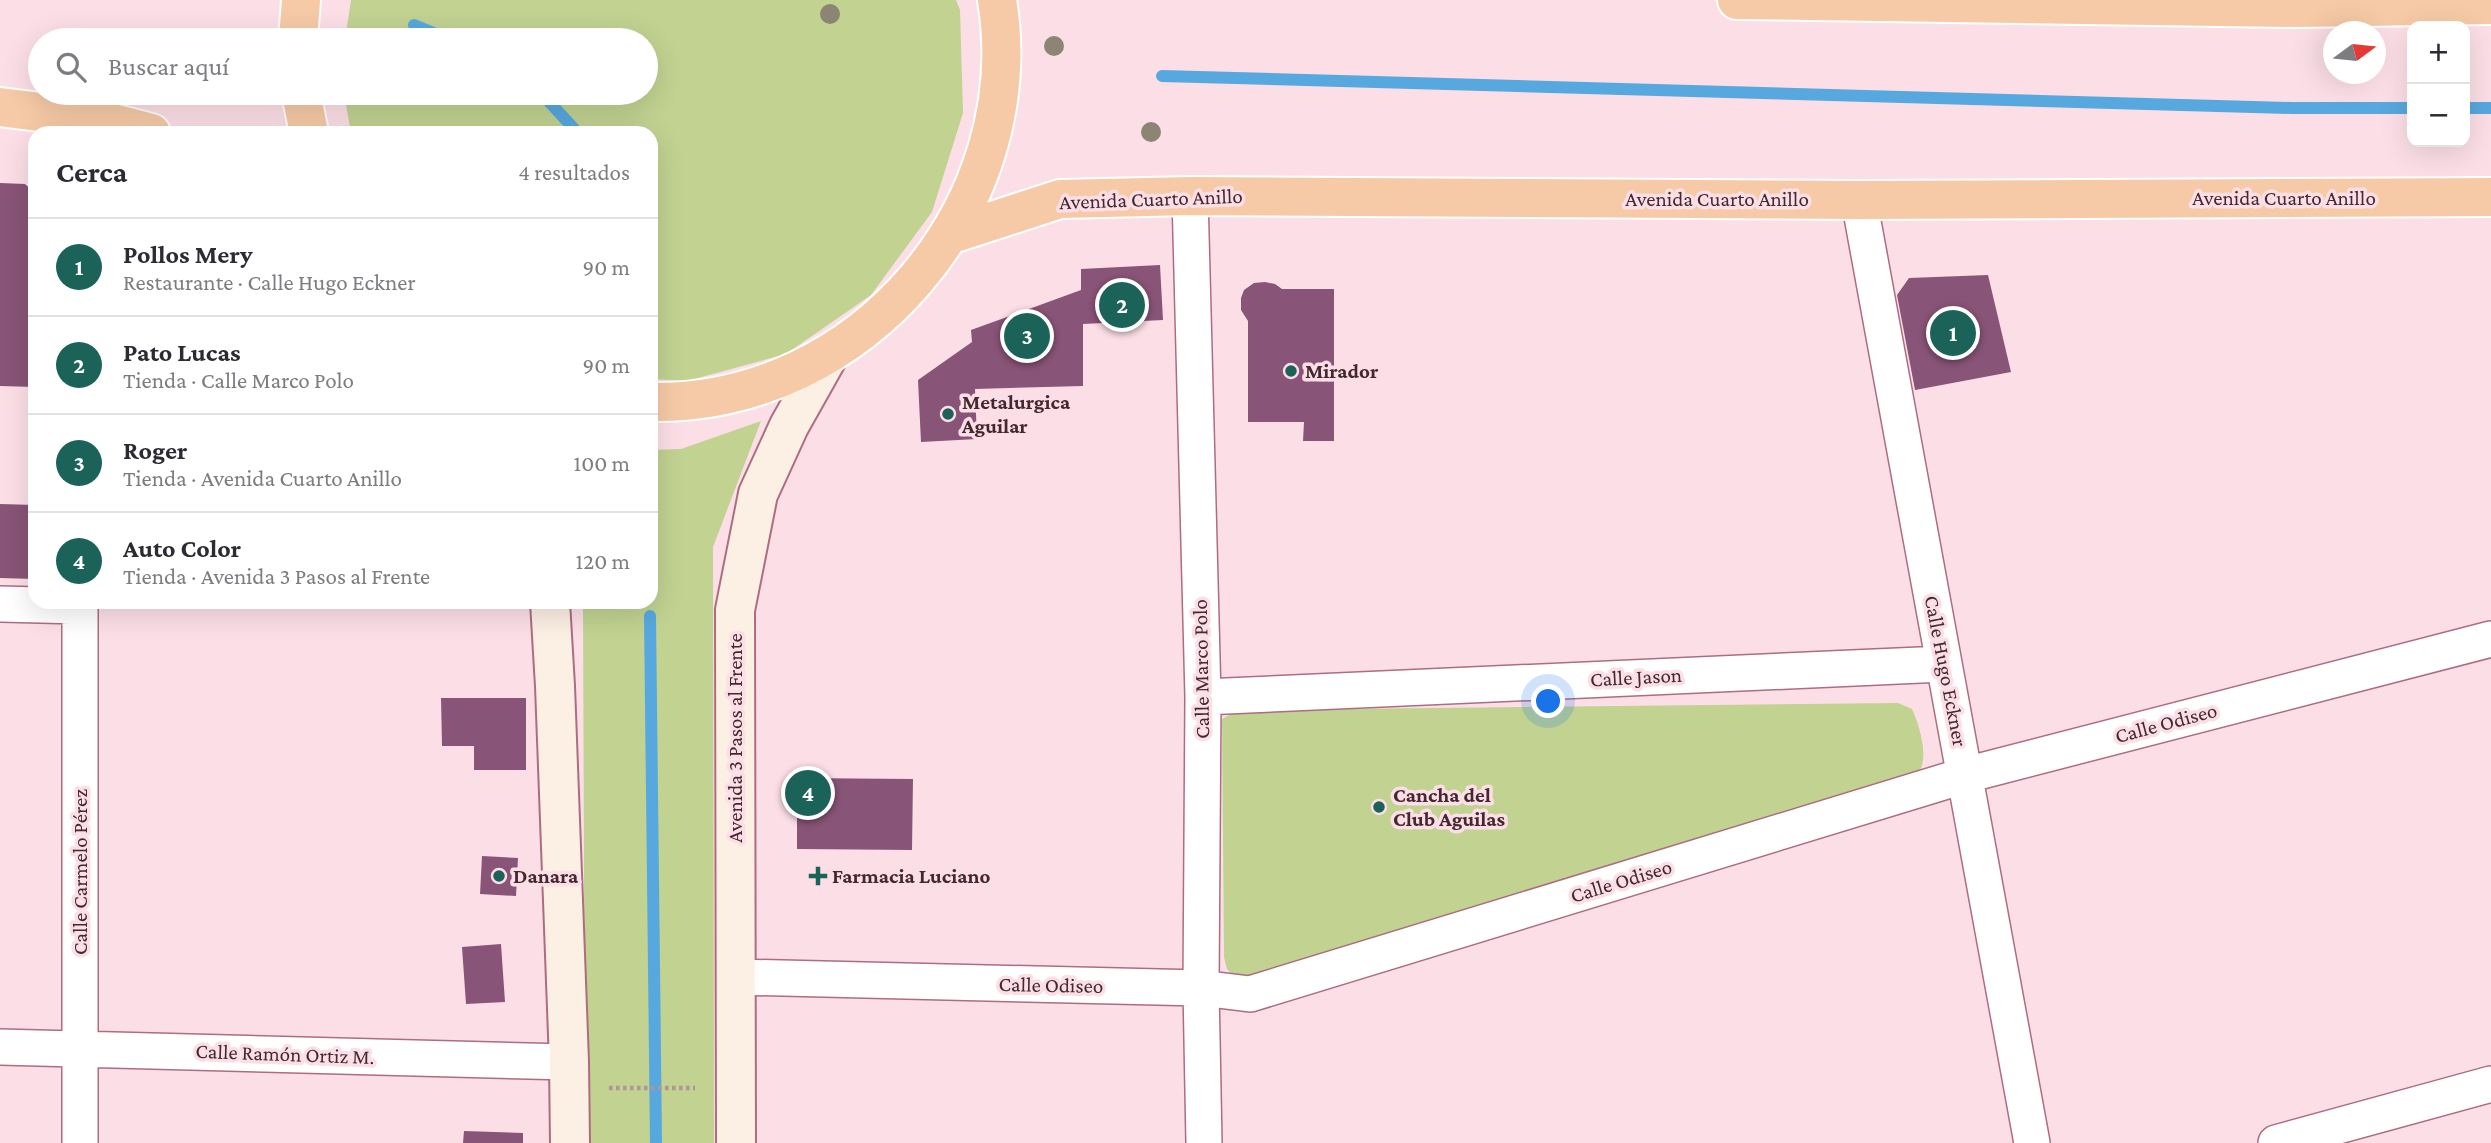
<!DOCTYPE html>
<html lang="es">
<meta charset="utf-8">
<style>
:root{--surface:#fff;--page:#f2f2f3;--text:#2b2b33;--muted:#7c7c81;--line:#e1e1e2;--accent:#1b6358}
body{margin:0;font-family:"Crimson Pro",serif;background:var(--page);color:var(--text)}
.controls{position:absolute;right:21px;top:21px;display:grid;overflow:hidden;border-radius:14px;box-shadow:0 7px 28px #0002}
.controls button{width:63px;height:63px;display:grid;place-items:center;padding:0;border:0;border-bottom:2px solid var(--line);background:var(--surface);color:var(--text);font:35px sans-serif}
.compass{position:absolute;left:2323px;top:21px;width:63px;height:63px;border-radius:50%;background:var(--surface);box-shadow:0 7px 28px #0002;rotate:75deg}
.you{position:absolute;left:1549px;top:702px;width:24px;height:24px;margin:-18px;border:5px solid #fff;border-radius:50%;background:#1a73e8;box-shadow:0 0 0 10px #1a73e833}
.badge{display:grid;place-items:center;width:46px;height:46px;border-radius:50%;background:var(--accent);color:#fff;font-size:23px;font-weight:700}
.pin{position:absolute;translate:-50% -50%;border:4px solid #fff;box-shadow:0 2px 7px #0006}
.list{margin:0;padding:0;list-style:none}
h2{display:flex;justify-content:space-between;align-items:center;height:91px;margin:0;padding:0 28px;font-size:30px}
h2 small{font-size:23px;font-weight:400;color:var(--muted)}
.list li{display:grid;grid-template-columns:46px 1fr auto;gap:21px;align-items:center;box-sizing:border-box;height:98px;padding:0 28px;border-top:2px solid var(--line)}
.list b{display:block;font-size:26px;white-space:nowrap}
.list p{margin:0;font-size:23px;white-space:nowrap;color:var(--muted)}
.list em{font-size:23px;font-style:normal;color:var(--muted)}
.icon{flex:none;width:38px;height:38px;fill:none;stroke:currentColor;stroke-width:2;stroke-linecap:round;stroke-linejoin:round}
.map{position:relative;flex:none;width:2491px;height:1143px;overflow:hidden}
.search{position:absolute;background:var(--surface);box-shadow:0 7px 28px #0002;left:28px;top:28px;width:630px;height:77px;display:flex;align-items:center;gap:18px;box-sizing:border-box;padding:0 24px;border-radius:38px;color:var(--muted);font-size:26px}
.panel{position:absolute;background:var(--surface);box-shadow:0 7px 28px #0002;left:28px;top:126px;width:630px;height:483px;border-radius:21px}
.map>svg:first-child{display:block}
.green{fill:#c1d291}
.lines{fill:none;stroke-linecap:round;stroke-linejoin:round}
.stream{stroke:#57a8df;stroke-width:12}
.building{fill:#885477}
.street-casing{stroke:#ad6d80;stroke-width:38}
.secondary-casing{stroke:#ad6d80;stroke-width:42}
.highway-casing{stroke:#fff;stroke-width:42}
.path{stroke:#b1949c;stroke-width:4.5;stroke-dasharray:3.5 3.5;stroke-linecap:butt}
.street{stroke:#fff;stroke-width:35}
.secondary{stroke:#fcefe4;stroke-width:38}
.highway{stroke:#f6caa6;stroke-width:38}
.tree{fill:#8d8574}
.poi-dot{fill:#1b6358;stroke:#fcdfe6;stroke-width:2.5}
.labels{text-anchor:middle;stroke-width:7;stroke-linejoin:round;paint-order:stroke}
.street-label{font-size:21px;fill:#432830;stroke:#fcdfe6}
.poi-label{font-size:21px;font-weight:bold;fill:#432830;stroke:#fcdfe6;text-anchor:start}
</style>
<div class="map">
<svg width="2491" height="1143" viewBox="0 0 2491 1143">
<rect width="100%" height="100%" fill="#fcdfe6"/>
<path class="green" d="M 351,0 L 956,0 L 960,10 L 963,113 L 932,212 L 871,295 L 786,354 L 687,381 L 651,379 L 651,133 L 351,133 L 344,93 L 646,93 L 646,40 L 345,40 Z
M 761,421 L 713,547 L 714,1143 L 585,1143 L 583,602 L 651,602 L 651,450 L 681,449 Z
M 1898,703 L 1912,709 C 1919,724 1930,759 1918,773 L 1257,979 L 1235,977 L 1227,969 L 1224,957 L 1222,719 L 1238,710 Z"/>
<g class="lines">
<path class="stream" d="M 414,25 L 451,40
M 1162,76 L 2292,108 L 2412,108
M 541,93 L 578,133
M 2465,108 L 2491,108
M 650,616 L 656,1143"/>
</g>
<path class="building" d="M 0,183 L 25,184 L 35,193 L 35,387 L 0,386 Z
M 1160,265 L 1163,320 L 1083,324 L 1083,386 L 975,389 L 977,439 L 921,442 L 918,380 L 972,342 L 971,330 L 1081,290 L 1081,269 Z
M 1988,275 L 2011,372 L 1915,390 L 1897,295 L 1909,278 Z
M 1265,282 L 1275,284 L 1282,289 L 1334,289 L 1334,441 L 1303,441 L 1304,422 L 1248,422 L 1248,321 L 1241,310 L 1241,298 L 1244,290 L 1254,283 Z
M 0,504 L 35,505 L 35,579 L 0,578 Z
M 441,698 L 526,698 L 526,770 L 474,770 L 474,746 L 442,746 Z
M 797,778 L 913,779 L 912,850 L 797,849 Z
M 482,856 L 518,858 L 516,896 L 480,894 Z
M 501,944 L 505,1002 L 466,1004 L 462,947 Z
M 464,1131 L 523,1133 L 523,1143 L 463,1143 Z"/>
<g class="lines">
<g class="street-casing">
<path id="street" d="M 1190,196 L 1203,697 L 1201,988 L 1204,1143
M 1859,200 L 2032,1143
M 0,604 L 80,606
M 1203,697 L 1943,664
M 736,977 L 1201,988 L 1250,994 L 1966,775 L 2491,639
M 0,1047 L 569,1062
M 80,1143 L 80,602
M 2276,1143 L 2491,1084"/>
</g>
<g class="secondary-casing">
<path id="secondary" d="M 550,602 L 555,686 L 569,1062 L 570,1143
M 736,1143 L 735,610 L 758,494 L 789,426 L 830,353"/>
</g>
<g class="highway-casing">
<path id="highway" d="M 1737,0 L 2296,8 L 2491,5
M 298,40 L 301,0
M 301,93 L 309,133
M 0,107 L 97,119 L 151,133
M 949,235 L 1060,199 L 1190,196 L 1859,200 L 2491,197
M 651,402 C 861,406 1031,206 997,0"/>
</g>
<path class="path" d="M 609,1088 L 695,1088"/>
<use href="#street" class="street"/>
<use href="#secondary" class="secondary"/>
<use href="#highway" class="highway"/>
</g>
<g class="tree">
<circle cx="830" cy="14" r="10"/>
<circle cx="1054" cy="46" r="10"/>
<circle cx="1151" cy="132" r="10"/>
</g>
<g class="poi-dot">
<circle cx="1291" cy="371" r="7"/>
<circle cx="948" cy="414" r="7"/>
<circle cx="1379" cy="807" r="7"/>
<circle cx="499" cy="876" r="7"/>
<path d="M814.5 865.5h7v7h7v7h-7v7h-7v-7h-7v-7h7z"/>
</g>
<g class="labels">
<g class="street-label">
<text x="2284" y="205">Avenida Cuarto Anillo</text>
<text transform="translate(1151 199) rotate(-2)" y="7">Avenida Cuarto Anillo</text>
<text x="1717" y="206">Avenida Cuarto Anillo</text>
<text transform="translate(1201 669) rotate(-91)" y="7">Calle Marco Polo</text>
<text transform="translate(1946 671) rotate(79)" y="7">Calle Hugo Eckner</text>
<text transform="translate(1636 677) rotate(-3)" y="7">Calle Jason</text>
<text transform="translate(2166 723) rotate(-15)" y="7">Calle Odiseo</text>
<text transform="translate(735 738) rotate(-90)" y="7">Avenida 3 Pasos al Frente</text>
<text transform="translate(80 872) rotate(-90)" y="7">Calle Carmelo Pérez</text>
<text transform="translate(1621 881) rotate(-17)" y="7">Calle Odiseo</text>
<text transform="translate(1051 985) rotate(1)" y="7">Calle Odiseo</text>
<text transform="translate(285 1054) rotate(2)" y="7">Calle Ramón Ortiz M.</text>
</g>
<g class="poi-label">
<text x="1305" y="378">Mirador</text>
<text x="962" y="409">Metalurgica<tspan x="962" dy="24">Aguilar</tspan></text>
<text x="1393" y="802">Cancha del<tspan x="1393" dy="24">Club Aguilas</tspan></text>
<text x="513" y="883">Danara</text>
<text x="832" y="883">Farmacia Luciano</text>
</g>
</g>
</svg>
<div class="controls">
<button>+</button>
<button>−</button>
</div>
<svg class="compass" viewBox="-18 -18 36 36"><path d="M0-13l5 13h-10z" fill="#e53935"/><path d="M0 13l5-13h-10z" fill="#7c7c81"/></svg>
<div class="you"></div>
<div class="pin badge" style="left:1953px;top:333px">1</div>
<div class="pin badge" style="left:1122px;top:305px">2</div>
<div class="pin badge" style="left:1027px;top:336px">3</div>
<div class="pin badge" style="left:808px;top:793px">4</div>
<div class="search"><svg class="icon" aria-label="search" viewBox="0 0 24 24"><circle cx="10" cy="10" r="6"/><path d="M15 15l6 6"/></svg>Buscar aquí</div>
<section class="panel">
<h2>Cerca<small>4 resultados</small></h2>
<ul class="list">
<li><span class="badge">1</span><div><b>Pollos Mery</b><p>Restaurante · Calle Hugo Eckner</p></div><em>90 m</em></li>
<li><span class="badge">2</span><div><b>Pato Lucas</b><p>Tienda · Calle Marco Polo</p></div><em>90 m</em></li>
<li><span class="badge">3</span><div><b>Roger</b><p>Tienda · Avenida Cuarto Anillo</p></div><em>100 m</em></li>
<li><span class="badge">4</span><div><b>Auto Color</b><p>Tienda · Avenida 3 Pasos al Frente</p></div><em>120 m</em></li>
</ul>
</section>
</div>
